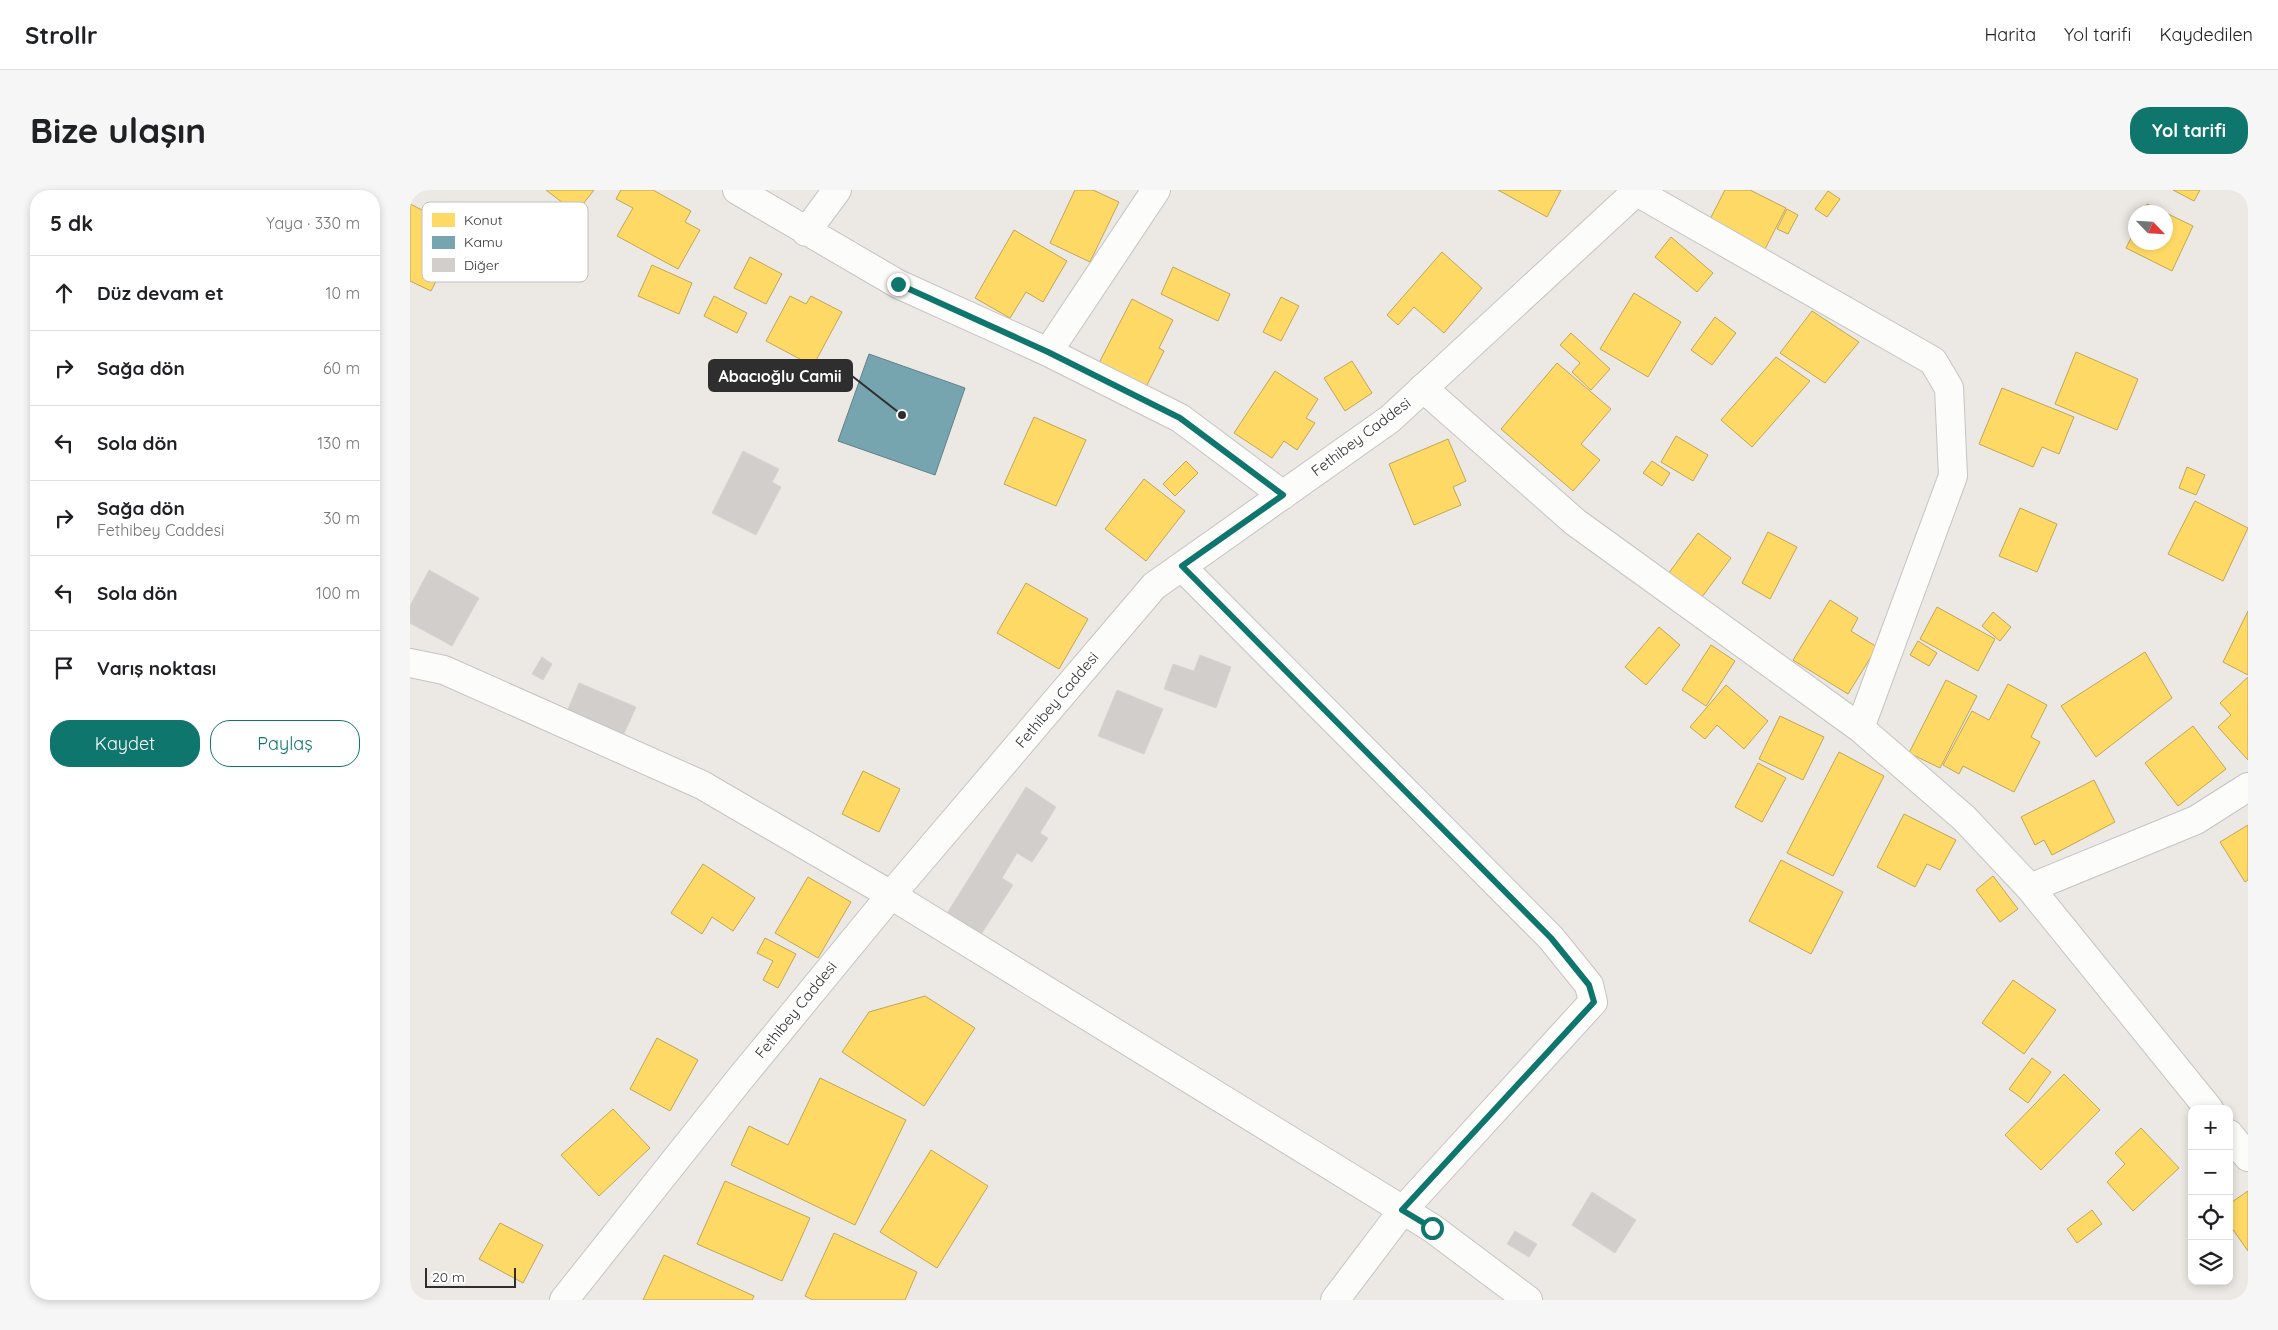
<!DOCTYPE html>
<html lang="tr">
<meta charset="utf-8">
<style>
:root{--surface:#fff;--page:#f6f6f6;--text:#202124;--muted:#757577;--line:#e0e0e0;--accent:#0f766e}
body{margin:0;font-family:Quicksand,sans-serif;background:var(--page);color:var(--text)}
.controls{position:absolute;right:15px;bottom:15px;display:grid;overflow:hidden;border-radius:10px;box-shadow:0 2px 8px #0003}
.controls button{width:45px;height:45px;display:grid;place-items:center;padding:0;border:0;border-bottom:1px solid var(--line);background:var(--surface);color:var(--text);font:25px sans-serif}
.compass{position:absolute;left:1718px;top:15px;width:45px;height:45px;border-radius:50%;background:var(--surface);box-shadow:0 2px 8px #0003;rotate:115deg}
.scale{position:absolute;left:15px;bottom:12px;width:91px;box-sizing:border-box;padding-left:5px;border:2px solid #2e2e2e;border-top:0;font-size:14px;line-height:18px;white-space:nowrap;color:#2e2e2e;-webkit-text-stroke:4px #fff;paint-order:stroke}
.stop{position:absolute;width:15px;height:15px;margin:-11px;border:4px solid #0f766e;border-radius:50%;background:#fff}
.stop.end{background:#0f766e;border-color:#fff;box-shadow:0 1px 5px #0008}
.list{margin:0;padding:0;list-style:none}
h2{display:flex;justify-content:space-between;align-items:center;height:65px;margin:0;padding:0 20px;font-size:21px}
h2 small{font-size:16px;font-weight:400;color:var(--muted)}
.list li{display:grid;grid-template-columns:32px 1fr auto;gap:15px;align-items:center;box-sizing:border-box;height:75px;padding:0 20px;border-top:1px solid var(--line)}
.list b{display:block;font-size:19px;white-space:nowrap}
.list p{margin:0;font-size:16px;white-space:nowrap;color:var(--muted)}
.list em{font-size:16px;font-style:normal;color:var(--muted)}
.actions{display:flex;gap:10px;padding:15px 20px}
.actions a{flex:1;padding:11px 0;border:1px solid var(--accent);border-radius:20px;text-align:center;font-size:18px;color:var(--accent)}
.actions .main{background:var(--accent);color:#fff}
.icon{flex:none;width:28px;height:28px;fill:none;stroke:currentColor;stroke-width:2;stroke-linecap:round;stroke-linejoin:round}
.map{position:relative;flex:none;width:1838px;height:1110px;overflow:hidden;border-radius:20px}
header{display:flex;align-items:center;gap:30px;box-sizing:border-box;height:70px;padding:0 25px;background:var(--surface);border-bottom:1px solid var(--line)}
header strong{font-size:24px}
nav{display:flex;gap:28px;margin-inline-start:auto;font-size:18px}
.intro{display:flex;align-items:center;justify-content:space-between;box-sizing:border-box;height:120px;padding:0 30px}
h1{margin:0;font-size:35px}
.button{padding:12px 22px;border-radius:20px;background:var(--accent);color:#fff;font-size:18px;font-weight:700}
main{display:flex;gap:30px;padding:0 30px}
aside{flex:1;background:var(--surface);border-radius:20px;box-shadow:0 2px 8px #0003}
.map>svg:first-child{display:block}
.homes{fill:#ffd966;stroke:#c0a655}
.public{fill:#76a5af;stroke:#608188}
.building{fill:#d1cecb;stroke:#d7d4d0}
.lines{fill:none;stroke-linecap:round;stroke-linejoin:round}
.street-casing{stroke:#c5c4c5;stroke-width:30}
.secondary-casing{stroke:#c5c4c5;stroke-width:30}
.street{stroke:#fcfcfb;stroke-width:28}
.secondary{stroke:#fcfcfb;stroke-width:28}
.route{stroke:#0f766e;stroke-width:6}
.labels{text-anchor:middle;stroke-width:5;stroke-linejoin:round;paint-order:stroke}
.street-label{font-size:15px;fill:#2e2e2e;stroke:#fff}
.key{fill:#fff;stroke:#c0c0c0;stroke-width:1}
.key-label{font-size:14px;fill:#2e2e2e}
.leader{fill:none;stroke:#2e2e2e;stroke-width:2}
.callout-dot{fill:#2e2e2e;stroke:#fff;stroke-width:2}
.callout{fill:#2e2e2e;stroke:#2e2e2e;stroke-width:2}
.callout-label{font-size:16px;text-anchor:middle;font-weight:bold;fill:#fff}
</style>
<header>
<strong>Strollr</strong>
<nav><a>Harita</a><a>Yol tarifi</a><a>Kaydedilen</a></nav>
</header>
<div class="intro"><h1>Bize ulaşın</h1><a class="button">Yol tarifi</a></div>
<main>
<aside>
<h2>5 dk<small>Yaya · 330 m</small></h2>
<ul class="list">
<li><svg class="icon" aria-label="ahead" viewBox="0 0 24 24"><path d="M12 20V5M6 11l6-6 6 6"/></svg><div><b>Düz devam et</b></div><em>10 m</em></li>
<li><svg class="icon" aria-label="right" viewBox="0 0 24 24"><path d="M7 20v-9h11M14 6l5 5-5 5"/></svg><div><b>Sağa dön</b></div><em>60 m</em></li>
<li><svg class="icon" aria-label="left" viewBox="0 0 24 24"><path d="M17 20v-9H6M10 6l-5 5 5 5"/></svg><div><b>Sola dön</b></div><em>130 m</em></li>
<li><svg class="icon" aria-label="right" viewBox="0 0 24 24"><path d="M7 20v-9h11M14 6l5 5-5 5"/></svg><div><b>Sağa dön</b><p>Fethibey Caddesi</p></div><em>30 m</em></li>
<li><svg class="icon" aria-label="left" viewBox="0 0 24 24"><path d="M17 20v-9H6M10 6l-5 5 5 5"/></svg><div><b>Sola dön</b></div><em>100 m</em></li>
<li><svg class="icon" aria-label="arrive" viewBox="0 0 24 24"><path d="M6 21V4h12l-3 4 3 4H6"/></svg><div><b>Varış noktası</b></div></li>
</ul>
<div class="actions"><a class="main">Kaydet</a><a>Paylaş</a></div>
</aside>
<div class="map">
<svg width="1838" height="1110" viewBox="0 0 1838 1110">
<rect width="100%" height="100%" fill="#ece8e4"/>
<path class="homes" d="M 136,0 L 184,0 L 166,23 Z
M 211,0 L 243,0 L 281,21 L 275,32 L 290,40 L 268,79 L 207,46 L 223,18 L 206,9 Z
M 665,0 L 683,0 L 709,12 L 680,72 L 640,53 Z
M 1088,0 L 1151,0 L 1137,27 Z
M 1315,0 L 1340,0 L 1376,18 L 1355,59 L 1299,31 Z
M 1763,0 L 1790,0 L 1784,11 Z
M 1418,1 L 1430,9 L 1417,27 L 1405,19 Z
M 0,14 L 52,40 L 21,101 L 0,91 Z
M 1737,14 L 1755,22 L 1733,22 Z
M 1377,19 L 1388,25 L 1378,44 L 1367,39 Z
M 1756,23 L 1783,36 L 1762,81 L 1716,58 L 1726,38 L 1726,52 L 1756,52 Z
M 604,40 L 657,71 L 633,112 L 616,102 L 600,128 L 565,108 Z
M 1261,47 L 1303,83 L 1287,102 L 1245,67 Z
M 1032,62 L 1072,98 L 1034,143 L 1004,117 L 988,135 L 977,125 Z
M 340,67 L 372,84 L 356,114 L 324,98 Z
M 242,75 L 282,93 L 269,124 L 228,106 Z
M 763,77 L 820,104 L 808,131 L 751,104 Z
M 1224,103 L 1271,132 L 1238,187 L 1190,159 Z
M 304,106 L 337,123 L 327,143 L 294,126 Z
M 380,106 L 396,114 L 401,106 L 432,122 L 403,176 L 356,151 Z
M 871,107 L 889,116 L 871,151 L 853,142 Z
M 722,109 L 763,130 L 749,158 L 754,161 L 736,197 L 689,173 Z
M 1402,121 L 1449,152 L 1415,193 L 1370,163 Z
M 1305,127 L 1326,143 L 1302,175 L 1281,160 Z
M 1161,143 L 1200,179 L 1181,200 L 1162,182 L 1170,173 L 1150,155 Z
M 1666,162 L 1728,189 L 1707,240 L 1645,214 Z
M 1366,167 L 1400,191 L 1342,257 L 1311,230 Z
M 942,171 L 962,203 L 935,221 L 914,188 Z
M 1147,173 L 1201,219 L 1171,254 L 1190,270 L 1163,301 L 1091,239 Z
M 865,181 L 908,209 L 896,228 L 905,233 L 887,260 L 874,251 L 862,268 L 824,243 Z
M 1592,198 L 1664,227 L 1649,264 L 1632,257 L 1623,277 L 1569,254 Z
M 624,227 L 676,250 L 646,316 L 594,294 Z
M 1266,246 L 1298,265 L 1283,291 L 1251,272 Z
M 1038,249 L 1056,291 L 1043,297 L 1051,315 L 1004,335 L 979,274 Z
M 776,271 L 788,283 L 765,306 L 753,294 Z
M 1242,271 L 1260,283 L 1252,296 L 1233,283 Z
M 1777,277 L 1795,285 L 1786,305 L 1769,298 Z
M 734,289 L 775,321 L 736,371 L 695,339 Z
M 1785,311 L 1838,338 L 1813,391 L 1758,364 Z
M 1610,318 L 1647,334 L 1627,382 L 1589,366 Z
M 1358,342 L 1387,357 L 1360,409 L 1332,393 Z
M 1288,343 L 1321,368 L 1289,411 L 1256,387 Z
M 616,393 L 678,429 L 649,479 L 587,443 Z
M 1420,410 L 1448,428 L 1441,441 L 1467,457 L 1438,504 L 1383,470 Z
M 1527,417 L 1585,449 L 1568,481 L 1510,449 Z
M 1838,421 L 1838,485 L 1813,472 Z
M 1583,422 L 1601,437 L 1590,451 L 1572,436 Z
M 1249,437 L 1270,455 L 1236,495 L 1215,477 Z
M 1508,451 L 1527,463 L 1519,476 L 1500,465 Z
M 1301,455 L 1325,471 L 1296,516 L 1272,500 Z
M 1735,462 L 1762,508 L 1686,567 L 1651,516 Z
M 1838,487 L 1838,570 L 1808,537 L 1821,525 L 1810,513 Z
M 1536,490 L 1567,506 L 1530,578 L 1499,563 Z
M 1598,494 L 1637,515 L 1621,547 L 1630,552 L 1604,602 L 1553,576 L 1549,584 L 1533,575 L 1562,521 L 1579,530 Z
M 1316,495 L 1358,531 L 1334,559 L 1307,535 L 1295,549 L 1280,537 Z
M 1370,526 L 1414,547 L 1393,590 L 1349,569 Z
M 1783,536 L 1816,579 L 1768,616 L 1735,573 Z
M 1429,562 L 1474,586 L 1423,686 L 1377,663 Z
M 1348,573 L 1376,588 L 1352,632 L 1325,617 Z
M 453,581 L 490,599 L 469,642 L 432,624 Z
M 1684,590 L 1705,632 L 1642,665 L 1634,650 L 1625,655 L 1611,627 Z
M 1494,624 L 1546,650 L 1530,680 L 1517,674 L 1505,697 L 1467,677 Z
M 1838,635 L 1838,690 L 1835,692 L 1810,652 Z
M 1371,670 L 1433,702 L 1401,764 L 1339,731 Z
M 293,674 L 345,708 L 323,741 L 302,727 L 292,744 L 261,723 Z
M 1583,686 L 1608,719 L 1590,732 L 1566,700 Z
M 398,687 L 441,712 L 408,768 L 365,743 Z
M 355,748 L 386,764 L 368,798 L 353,790 L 363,771 L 347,763 Z
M 1603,790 L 1646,820 L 1614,864 L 1572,833 Z
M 515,806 L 565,838 L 514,916 L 432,862 L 459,822 Z
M 247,848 L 288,870 L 260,921 L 220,899 Z
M 1622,868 L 1641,882 L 1618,913 L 1599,899 Z
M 1654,884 L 1690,920 L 1631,980 L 1595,945 Z
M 410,888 L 496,930 L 445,1035 L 321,975 L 339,936 L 378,955 Z
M 203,919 L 240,958 L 189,1006 L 151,965 Z
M 1731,938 L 1769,978 L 1723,1021 L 1697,992 L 1715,974 L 1705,963 Z
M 521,960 L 578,996 L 527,1078 L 470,1042 Z
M 315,991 L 400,1028 L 372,1091 L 287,1054 Z
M 1838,1001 L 1838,1061 L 1819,1034 L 1819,1014 Z
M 1682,1020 L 1692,1034 L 1667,1053 L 1657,1039 Z
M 90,1033 L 133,1055 L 113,1093 L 69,1069 Z
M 424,1043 L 507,1082 L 495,1110 L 403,1110 L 395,1106 Z
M 254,1065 L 344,1106 L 342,1110 L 233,1110 Z"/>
<path class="public" d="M 459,164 L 555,198 L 525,285 L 428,251 Z"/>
<path class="building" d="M 333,261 L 369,279 L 362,292 L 371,297 L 346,345 L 302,323 Z
M 19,380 L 69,408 L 42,456 L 0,433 L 0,416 Z
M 790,465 L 821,477 L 806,518 L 754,499 L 763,474 L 784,481 Z
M 132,467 L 142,474 L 133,490 L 122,484 Z
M 169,493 L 226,517 L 209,555 L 153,531 Z
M 707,500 L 753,519 L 734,564 L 688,546 Z
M 616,597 L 646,617 L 630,643 L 638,648 L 622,672 L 607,663 L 592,688 L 603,695 L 570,746 L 536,725 Z
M 1182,1002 L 1226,1030 L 1205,1063 L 1162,1035 Z
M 1105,1041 L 1127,1054 L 1119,1067 L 1097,1054 Z"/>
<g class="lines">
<g class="street-casing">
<path id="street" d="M 327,0 L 488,94 L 638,162 L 770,228 L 873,305
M 1227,2 L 1523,171 L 1539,198 L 1543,286 L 1450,538
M 396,42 L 427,0
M 638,162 L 746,0
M 1013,198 L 1165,332 L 1450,538 L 1554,628 L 1620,698 L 1799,919
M 772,377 L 1141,748 L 1179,795 L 1183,812 L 993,1020 L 925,1110
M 0,473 L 34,480 L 292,595 L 481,705
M 1620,698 L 1786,630 L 1838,597
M 1819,944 L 1838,967"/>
</g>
<g class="secondary-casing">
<path id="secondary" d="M 481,705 L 1022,1038 L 1118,1110
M 154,1110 L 329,890 L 481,705 L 744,396 L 980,229 L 1228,0"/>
</g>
<use href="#street" class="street"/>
<use href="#secondary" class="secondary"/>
</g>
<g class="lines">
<path class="route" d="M 488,94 L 638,162 L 770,228 L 873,305 L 772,376 L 1141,748 L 1179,795 L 1184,812 L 992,1020 L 1022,1038"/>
</g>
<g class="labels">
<g class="street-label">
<text transform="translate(951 247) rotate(-37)" y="5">Fethibey Caddesi</text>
<text transform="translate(647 510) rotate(-50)" y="5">Fethibey Caddesi</text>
<text transform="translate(386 820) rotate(-51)" y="5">Fethibey Caddesi</text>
</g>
</g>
<rect x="12" y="12" width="166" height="80" rx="8" class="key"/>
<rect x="22" y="23" width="23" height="14" fill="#ffd966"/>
<rect x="22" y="46" width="23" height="13" fill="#76a5af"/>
<rect x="22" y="68" width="23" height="14" fill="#d1cecb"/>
<g class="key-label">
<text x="54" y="35">Konut</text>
<text x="54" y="57">Kamu</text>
<text x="54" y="80">Diğer</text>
</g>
<path class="leader" d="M492 225L442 186"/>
<circle class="callout-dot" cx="492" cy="225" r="5"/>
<rect class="callout" x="299" y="170" width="143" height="31" rx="5"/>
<g class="callout-label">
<text x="370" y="192">Abacıoğlu Camii</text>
</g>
</svg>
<div class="controls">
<button>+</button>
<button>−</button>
<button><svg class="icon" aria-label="locate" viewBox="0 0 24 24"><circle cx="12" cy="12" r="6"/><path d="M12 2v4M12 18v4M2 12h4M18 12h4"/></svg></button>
<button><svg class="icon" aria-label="layers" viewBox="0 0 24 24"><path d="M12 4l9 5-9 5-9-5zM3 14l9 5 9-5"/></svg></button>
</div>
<svg class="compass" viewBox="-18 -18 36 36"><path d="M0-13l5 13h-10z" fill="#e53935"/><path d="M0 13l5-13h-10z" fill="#757577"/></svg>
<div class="scale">20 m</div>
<div class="stop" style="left:1022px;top:1038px"></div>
<div class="stop end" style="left:488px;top:94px"></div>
</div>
</main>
